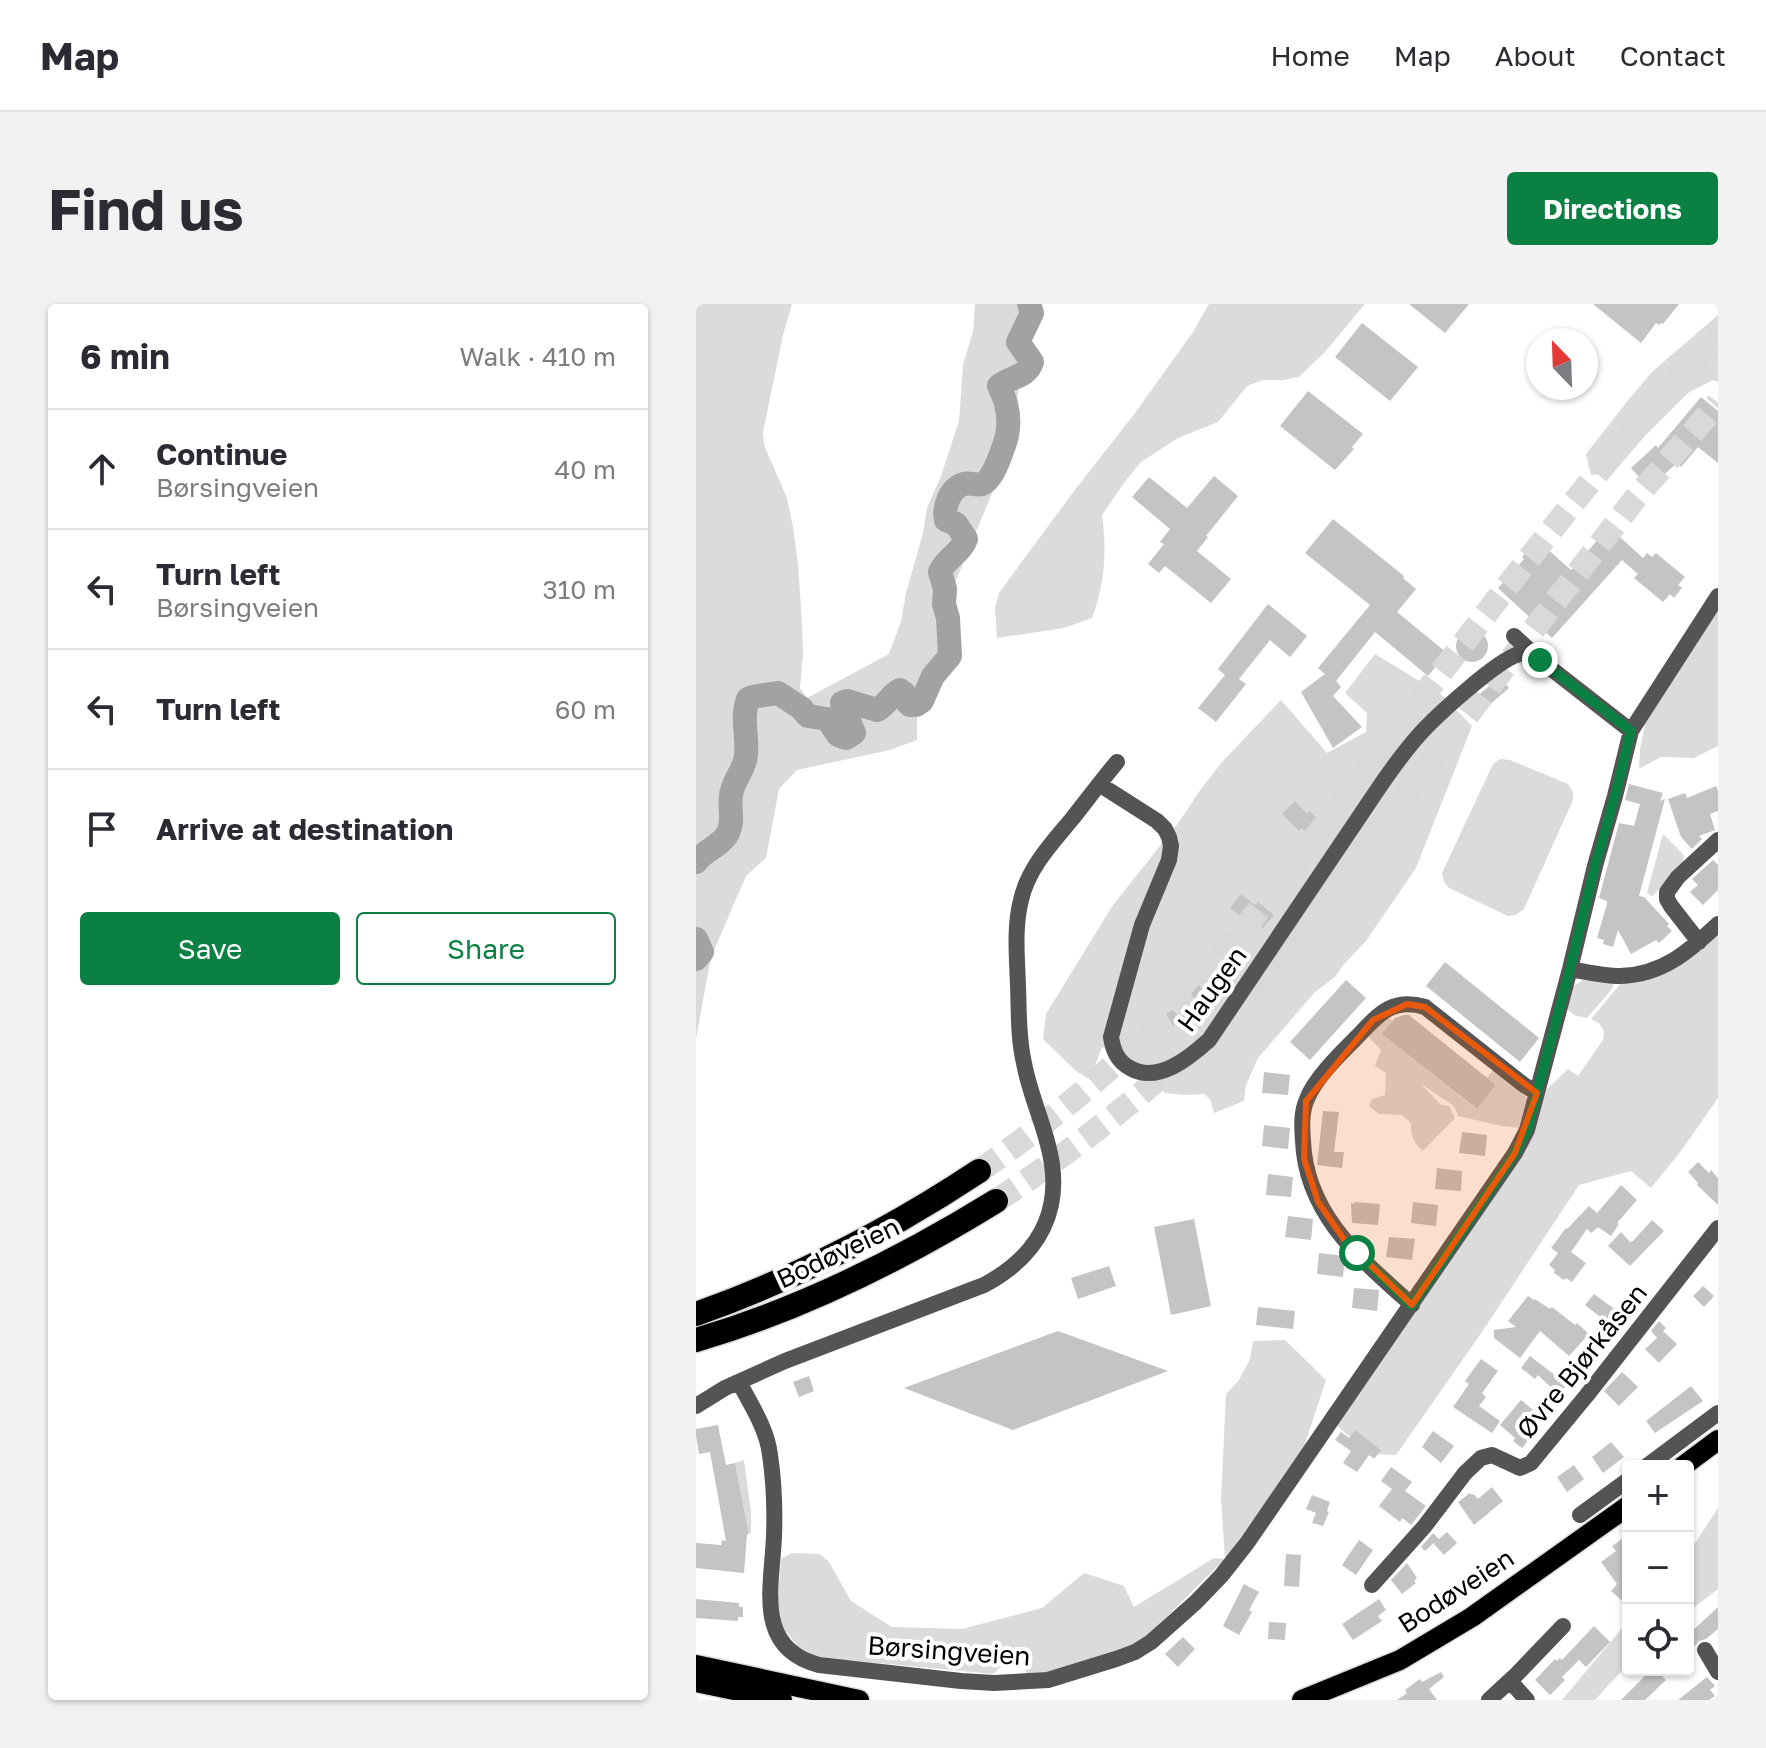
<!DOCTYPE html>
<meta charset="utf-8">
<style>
:root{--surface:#fff;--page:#f2f2f3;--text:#2b2b33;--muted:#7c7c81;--line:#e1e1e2;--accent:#0b8043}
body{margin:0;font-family:"Golos Text",sans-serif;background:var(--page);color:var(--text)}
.controls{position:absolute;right:24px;bottom:24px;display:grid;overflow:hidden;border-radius:8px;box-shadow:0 2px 6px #0004}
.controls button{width:72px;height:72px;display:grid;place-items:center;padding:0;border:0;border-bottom:2px solid var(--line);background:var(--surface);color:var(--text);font:40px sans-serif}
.compass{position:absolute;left:830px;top:24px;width:72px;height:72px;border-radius:50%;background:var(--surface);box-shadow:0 2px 6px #0004;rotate:337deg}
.stop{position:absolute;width:24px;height:24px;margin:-18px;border:6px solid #0b8043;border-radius:50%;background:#fff}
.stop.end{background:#0b8043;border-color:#fff;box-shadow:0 2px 8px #0008}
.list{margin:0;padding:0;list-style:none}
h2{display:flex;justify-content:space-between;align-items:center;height:104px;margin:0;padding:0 32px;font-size:34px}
h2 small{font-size:26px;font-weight:400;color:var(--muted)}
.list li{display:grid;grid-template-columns:52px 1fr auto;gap:24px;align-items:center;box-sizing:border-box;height:120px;padding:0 32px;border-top:2px solid var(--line)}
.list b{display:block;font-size:30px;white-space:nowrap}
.list p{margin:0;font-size:26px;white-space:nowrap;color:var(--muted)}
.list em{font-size:26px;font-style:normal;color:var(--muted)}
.actions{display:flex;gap:16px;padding:24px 32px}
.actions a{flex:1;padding:18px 0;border:2px solid var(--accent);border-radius:8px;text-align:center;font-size:28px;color:var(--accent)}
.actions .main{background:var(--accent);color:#fff}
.icon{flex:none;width:44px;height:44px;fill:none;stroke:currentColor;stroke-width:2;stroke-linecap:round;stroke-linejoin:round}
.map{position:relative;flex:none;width:1022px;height:1396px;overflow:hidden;border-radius:8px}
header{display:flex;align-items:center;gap:48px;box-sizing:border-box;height:112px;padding:0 40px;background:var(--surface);border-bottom:2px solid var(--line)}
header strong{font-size:38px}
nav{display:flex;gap:44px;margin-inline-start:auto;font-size:28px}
.intro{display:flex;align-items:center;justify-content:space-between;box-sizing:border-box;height:192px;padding:0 48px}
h1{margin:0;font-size:56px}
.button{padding:20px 36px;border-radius:8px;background:var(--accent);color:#fff;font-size:28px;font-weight:700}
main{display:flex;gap:48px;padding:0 48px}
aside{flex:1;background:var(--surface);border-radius:8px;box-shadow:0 2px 6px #0004}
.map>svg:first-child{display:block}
.green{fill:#dbdbdb}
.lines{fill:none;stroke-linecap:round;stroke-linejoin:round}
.river{stroke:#a2a2a2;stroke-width:24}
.building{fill:#c4c4c4}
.highway-tunnel{stroke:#d9d9d9;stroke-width:24;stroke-dasharray:24 12;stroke-linecap:butt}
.primary-casing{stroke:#dbdbdb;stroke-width:23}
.highway-casing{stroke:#dbdbdb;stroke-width:27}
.street{stroke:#545454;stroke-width:16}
.primary{stroke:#000;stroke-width:20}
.highway{stroke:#000;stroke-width:24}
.route{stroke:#0b8043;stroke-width:10}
.marked{fill:#e8590c;fill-opacity:0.2;stroke:#e8590c;stroke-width:6;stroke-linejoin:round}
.labels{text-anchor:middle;stroke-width:8;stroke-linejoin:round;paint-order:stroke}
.street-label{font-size:26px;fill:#000;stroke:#fff}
</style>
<header>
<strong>Map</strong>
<nav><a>Home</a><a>Map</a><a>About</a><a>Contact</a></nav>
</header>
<div class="intro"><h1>Find us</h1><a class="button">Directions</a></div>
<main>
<aside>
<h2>6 min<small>Walk · 410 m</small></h2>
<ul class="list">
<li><svg class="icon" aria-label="ahead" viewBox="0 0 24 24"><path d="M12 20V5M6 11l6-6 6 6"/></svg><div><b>Continue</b><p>Børsingveien</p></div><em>40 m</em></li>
<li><svg class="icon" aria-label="left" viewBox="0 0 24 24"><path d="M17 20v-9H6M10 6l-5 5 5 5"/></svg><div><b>Turn left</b><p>Børsingveien</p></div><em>310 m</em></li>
<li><svg class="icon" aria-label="left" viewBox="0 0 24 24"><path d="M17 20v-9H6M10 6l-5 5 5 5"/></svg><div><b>Turn left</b></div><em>60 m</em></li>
<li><svg class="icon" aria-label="arrive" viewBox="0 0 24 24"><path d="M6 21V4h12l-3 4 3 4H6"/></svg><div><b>Arrive at destination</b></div></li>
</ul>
<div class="actions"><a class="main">Save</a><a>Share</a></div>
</aside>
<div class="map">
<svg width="1022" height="1396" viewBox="0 0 1022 1396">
<rect width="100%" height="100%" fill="#fff"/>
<path class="green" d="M 0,0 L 96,0 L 87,31 L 67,128 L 68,141 L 91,194 L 97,223 L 102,260 L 106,319 L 107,351 L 104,384 L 111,394 L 193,350 L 205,317 L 210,289 L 227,229 L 231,204 L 245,172 L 263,117 L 267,61 L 277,27 L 279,0 L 333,0 L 329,51 L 317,117 L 297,187 L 258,281 L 245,352 L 232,373 L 221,403 L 221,436 L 194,446 L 101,466 L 83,485 L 70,554 L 50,572 L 15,653 L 0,735 Z
M 513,0 L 669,0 L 628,49 L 603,73 L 587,76 L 567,76 L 551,82 L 522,118 L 482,134 L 445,158 L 428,179 L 406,211 C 411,246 409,280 396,314 L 368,324 L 301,334 L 299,304 L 303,289 L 375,191 L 439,109 L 497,28 Z
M 1022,11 L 1022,78 L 1017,76 L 992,89 L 948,133 L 917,169 L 895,171 L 890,150 L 933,95 L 957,67 Z
M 1022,300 L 1022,442 L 998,454 L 965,453 L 943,465 L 944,445 L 950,415 Z
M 679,350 L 745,390 L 776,422 L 720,564 L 670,637 L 648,660 L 639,673 L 619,688 L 562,754 L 550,781 L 548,797 L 518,809 L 514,795 L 508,790 L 490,791 L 469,789 L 436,758 L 406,743 L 394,775 L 381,768 L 347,735 L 350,710 L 417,601 L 483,518 L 505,485 L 526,458 L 585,396 L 631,449 L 670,428 L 671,409 L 649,389 Z
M 804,455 L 814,456 L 872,480 L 877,488 L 877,496 L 828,605 L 820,611 L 812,612 L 753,584 L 748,578 L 746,569 L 797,460 Z
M 967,530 L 988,551 L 987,556 L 990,560 L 956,592 L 951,589 Z
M 1022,628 L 1022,794 L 985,847 L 955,884 L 935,867 L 883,881 L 786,1028 L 700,1151 L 677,1150 L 660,1138 L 639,1120 L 848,788 L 872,765 L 882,772 L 907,736 L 908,727 L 903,719 L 895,715 L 925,679 L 978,665 L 989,659 Z
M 887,676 L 918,679 L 916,685 L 891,714 L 878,711 L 871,705 L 874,684 Z
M 688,710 L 697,717 L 687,730 L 780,805 L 800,781 L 791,774 L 799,764 L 831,794 L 833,800 L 825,824 L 806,822 L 762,812 L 758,802 L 725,780 L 745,801 L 753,802 L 759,814 L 727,847 C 718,840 714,830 715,819 L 706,811 L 683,810 L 673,802 L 676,795 L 689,791 L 690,769 L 679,762 L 685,746 L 670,730 Z
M 589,1036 L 630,1076 L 607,1146 L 529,1255 L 448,1335 L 426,1347 L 348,1370 L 330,1369 L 328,1355 L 313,1355 L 297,1370 L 140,1355 L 118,1352 L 102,1342 L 87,1324 L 81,1307 L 85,1255 L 96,1249 L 124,1250 L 133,1258 L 155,1297 L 196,1323 L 266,1325 L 346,1304 L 388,1269 L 428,1282 L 438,1303 L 518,1254 L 529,1255 L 525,1196 L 530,1090 L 543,1076 L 554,1055 L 557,1037 Z
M 48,1156 L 55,1208 L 55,1229 L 53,1230 L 39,1159 Z
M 1022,1204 L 1022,1285 L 992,1308 L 992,1250 Z
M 932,1317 L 932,1360 L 899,1396 L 866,1396 Z"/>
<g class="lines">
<path class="river" d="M 0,558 C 9,546 25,542 32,529 C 38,517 33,504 35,492 C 36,477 49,466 50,451 C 52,432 45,414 52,395 L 56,393 L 82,389 L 105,404 L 112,412 L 131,415 L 142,431 L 150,434 L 158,429 L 146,399 L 151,397 L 181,406 C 191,401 195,390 204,386 L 208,389 L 211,398 L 214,401 L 220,401 L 226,397 L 237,372 L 254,352 L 252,314 L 248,300 L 249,285 L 244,268 C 250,254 265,249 270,235 L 260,220 L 250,216 C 247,203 254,184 268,180 C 274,178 280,182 286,180 C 293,177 298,167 301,160 C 310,138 316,124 310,100 C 309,94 305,88 303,82 C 314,72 331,74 336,58 L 322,38 L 336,9 L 333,0
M 0,635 L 6,648 L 0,655"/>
</g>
<path class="building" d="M 713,0 L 773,0 L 749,29 Z
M 897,0 L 983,0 L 967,20 L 965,19 L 963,21 L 960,19 L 945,39 Z
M 666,19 L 722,63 L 694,97 L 639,53 Z
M 612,87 L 667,130 L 656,143 L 658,145 L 639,166 L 584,122 Z
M 1005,93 L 1022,107 L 1022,159 L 1002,143 L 985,163 L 981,159 L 953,184 L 935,164 L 960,141 L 962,144 Z
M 518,172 L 542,192 L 510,232 L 512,233 L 501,247 L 535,275 L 515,299 L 469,262 L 463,269 L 452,260 L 468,240 L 464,238 L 474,225 L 436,193 L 453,173 L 491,204 Z
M 637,215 L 708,272 L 707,274 L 720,285 L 701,308 L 751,349 L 732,372 L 679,328 L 640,377 L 645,383 L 637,392 L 666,423 L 637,444 L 605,388 L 629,370 L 622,364 L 674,301 L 609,249 Z
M 913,223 L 947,254 L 951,249 L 956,253 L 960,249 L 989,273 L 982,281 L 986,284 L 978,294 L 974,290 L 967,298 L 938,274 L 942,270 L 926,256 L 856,334 L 802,284 L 828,255 L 826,253 L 841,236 L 875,266 Z
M 572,300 L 611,332 L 594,353 L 574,336 L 543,375 L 550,380 L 520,418 L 502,404 L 529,371 L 522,365 Z
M760 342a16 16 0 1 1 32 0a16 16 0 1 1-32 0Z
M 804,373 L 813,384 L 777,415 L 767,404 Z
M 933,480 L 967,489 L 964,497 L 969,495 L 943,592 L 948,593 L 973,620 L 971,622 L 976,627 L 963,639 L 960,636 L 935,650 L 922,626 L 917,643 L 907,640 L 908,636 L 901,634 L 911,600 L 911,597 L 903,594 L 923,519 L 938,522 L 944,500 L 929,496 Z
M 1020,482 L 1022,487 L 1022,507 L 1014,510 L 1019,526 L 1003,532 L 1006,535 L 996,545 L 985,533 L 972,495 L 989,489 L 991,494 Z
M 599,497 L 611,510 L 614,507 L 628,522 L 616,534 L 606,524 L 603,527 L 586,510 Z
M 1017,556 L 1022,561 L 1022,586 L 1007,601 L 994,588 L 1002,581 L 996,575 Z
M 545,590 L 559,601 L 562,598 L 578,611 L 567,624 L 555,615 L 553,619 L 534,604 Z
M 749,658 L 843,734 L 824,758 L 730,682 Z
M 510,672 L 525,685 L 507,706 L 504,704 L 477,722 L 470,710 L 487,699 Z
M 650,676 L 670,694 L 614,756 L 594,738 Z
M 708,711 L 713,711 L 800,781 L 781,805 L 686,730 L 699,714 Z
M 568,768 L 594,771 L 592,791 L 566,789 Z
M 627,807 L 643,808 L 638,848 L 648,848 L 646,864 L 621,861 Z
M 568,821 L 594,824 L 592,845 L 566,842 Z
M 766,828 L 791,831 L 789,852 L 763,849 Z
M 1002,858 L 1013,869 L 1015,866 L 1022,874 L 1022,901 L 1001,881 L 1002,879 L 992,868 Z
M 741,864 L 766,867 L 765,887 L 739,885 Z
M 572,870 L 597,873 L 595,893 L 570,891 Z
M 925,881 L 941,896 L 921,919 L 923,920 L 915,932 L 902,923 L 895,929 L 891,925 L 875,948 L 890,959 L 876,978 L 870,974 L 868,976 L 858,969 L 859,966 L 853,961 L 862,949 L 855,944 L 870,924 L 871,925 L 893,902 L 901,909 Z
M 658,898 L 684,900 L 682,921 L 656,919 L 655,899 L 658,900 Z
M 717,898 L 742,901 L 740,922 L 715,919 Z
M 592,912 L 617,915 L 615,936 L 589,933 Z
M 498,915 L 515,1002 L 475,1011 L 458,923 Z
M 956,916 L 968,927 L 934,962 L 912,942 L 925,928 L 934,938 L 937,937 Z
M 693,933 L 719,935 L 716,956 L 690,953 Z
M 623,949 L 649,952 L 647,973 L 621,970 Z
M 413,962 L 420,982 L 382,995 L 375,974 Z
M 1007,982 L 1018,992 L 1008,1003 L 997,992 Z
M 658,984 L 683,986 L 681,1007 L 656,1004 Z
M 898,990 L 932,1015 L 922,1027 L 889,1001 Z
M 832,992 L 838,996 L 839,995 L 854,1005 L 856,1003 L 879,1021 L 881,1019 L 893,1030 L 873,1052 L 844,1027 L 824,1054 L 798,1034 L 798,1026 L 820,1023 L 812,1017 Z
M 562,1003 L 599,1007 L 597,1025 L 560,1021 Z
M 963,1017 L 970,1024 L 967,1027 L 981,1040 L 963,1059 L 949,1045 L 961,1034 L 955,1027 Z
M 362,1027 L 472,1067 L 317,1126 L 208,1084 Z
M 834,1052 L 860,1072 L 866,1065 L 877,1075 L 862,1090 L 842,1071 L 839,1075 L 825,1064 Z
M 785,1055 L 802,1067 L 786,1089 L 790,1093 L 783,1102 L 804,1117 L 796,1129 L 757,1103 L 773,1080 L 769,1077 Z
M 926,1068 L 942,1083 L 923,1102 L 908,1087 Z
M 113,1072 L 118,1087 L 103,1093 L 97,1078 Z
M 995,1082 L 1007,1097 L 959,1129 L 950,1117 Z
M 825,1096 L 842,1110 L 827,1128 L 834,1134 L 826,1144 L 817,1137 L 819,1134 L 804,1121 Z
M 22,1121 L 30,1161 L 39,1159 L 53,1230 L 51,1230 L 48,1269 L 0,1264 L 0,1239 L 25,1241 L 26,1236 L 30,1237 L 14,1148 L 3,1150 L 0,1132 L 0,1125 Z
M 659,1126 L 685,1146 L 678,1155 L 673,1151 L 661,1168 L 647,1159 L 655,1147 L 639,1136 L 645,1128 L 653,1134 Z
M 737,1127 L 758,1142 L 745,1159 L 726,1143 Z
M 915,1138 L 928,1153 L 907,1169 L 896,1153 Z
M 878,1161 L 888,1175 L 871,1188 L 861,1173 Z
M 695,1163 L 716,1178 L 709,1187 L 730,1202 L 715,1221 L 706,1214 L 704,1218 L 683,1202 L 696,1185 L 685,1177 Z
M 796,1183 L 807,1197 L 778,1221 L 762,1198 L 774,1189 L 776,1191 L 778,1190 L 782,1195 Z
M 616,1191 L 634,1198 L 631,1207 L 633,1208 L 627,1222 L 616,1219 L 620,1209 L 610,1205 Z
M 751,1228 L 761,1239 L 748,1251 L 738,1240 L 739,1238 L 729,1247 L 725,1243 L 737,1229 L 743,1235 Z
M 926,1235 L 932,1243 L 932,1302 L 915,1287 L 921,1280 L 905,1258 L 920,1247 L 916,1242 Z
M 663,1236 L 677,1246 L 660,1271 L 646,1261 Z
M 590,1250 L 605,1251 L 603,1283 L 588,1282 Z
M 711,1259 L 721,1274 L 718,1277 L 720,1279 L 706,1290 L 695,1276 Z
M 548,1280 L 563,1288 L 553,1306 L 556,1308 L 543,1331 L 527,1322 Z
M 0,1295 L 43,1299 L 43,1303 L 47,1303 L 47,1313 L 42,1313 L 42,1317 L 0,1314 Z
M 683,1295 L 690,1306 L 682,1312 L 686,1317 L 657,1336 L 646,1320 Z
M 1022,1303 L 1022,1325 L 1010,1335 L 1003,1337 L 999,1342 L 992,1334 L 992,1331 Z
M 573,1318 L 590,1319 L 589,1336 L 572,1335 Z
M 898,1322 L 914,1338 L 890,1363 L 883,1356 L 866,1373 L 869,1376 L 854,1391 L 839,1376 L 859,1355 L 861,1357 L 864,1354 L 866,1356 Z
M 487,1333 L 499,1345 L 482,1363 L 469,1350 Z
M 955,1366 L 960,1366 L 970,1376 L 949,1396 L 925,1396 Z
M 745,1368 L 748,1373 L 733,1385 L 741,1396 L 701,1396 L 711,1389 L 709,1386 L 724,1375 L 726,1378 Z
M 1011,1373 L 1019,1382 L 1014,1386 L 1019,1392 L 1013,1396 L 982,1396 Z"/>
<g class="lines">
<path class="highway-tunnel" d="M 547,692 L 622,604 L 938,196 L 1022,99
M 283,867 C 360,814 430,754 494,686 C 559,617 614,539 672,464 C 785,317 895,167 1022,31
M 300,897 C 366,854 427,807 485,755"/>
<g class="primary-casing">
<path id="primary" d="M 987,1162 L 1022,1136
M 0,1361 L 163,1396
M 0,1378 L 86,1396
M 606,1396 L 704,1356 L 776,1313 L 932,1202"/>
</g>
<g class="highway-casing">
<path id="highway" d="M 0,1010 C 101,974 194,926 283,867
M 0,1036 C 106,1005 206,955 300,897"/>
</g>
<path class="street" d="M 818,332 L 844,356 L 935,427
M 403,480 L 461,517 L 469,525 L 473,533 L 475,542 L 473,556 L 446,621 L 415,733 C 417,746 421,757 434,764 C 462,780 493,754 513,736 L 678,491 C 692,470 706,450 723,431 C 739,413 801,356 823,350 C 827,348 831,349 835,349
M 1003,638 L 975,602 L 971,595 L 971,588 L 982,573 L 1022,536
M 874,665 C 890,668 908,672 924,672 C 967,671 993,647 1022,620
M 716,1001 C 665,955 610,911 607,837 C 606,823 605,808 611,795 C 619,774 645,749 661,733 C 682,711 696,693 729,703 L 828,781 L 841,789
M 43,1078 C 55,1101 71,1125 74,1151 C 78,1178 79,1205 78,1232 C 76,1283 58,1344 123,1361 L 265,1377 L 298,1379 L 352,1376 L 420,1355 L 439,1348 L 455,1338 L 500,1298 L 525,1272 L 551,1239 L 819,849 L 831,826 L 874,665 L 899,562 L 919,492 L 935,427 L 1022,292
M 0,1102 L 29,1084 L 89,1057 L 288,981 C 344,951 369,904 352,841 C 345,813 333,787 328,759 C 322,734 323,707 322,681 C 321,653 318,623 325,596 C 332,564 356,539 376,515 C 391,496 406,476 421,458
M 951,1162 L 1022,1109
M 884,1211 L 932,1176
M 676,1281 L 728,1223 L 769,1169 L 785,1154 L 796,1151 L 824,1164 L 835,1159 L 891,1091 L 1022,924
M 1009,1346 L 1022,1368
M 814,1377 L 831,1396
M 793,1396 L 819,1372 L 867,1322"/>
<use href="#primary" class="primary"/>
<use href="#highway" class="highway"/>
</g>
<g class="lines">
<path class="route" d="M 661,949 L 716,1001 L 819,849 L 831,826 L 874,665 L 899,562 L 919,492 L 935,427 L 844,356"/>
</g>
<path class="marked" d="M 711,700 L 729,703 L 841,789 L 819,849 L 716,1001 L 649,937 L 622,898 L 608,855 L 610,797 L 677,716 Z"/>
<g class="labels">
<g class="street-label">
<text transform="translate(516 685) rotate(-54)" y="9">Haugen</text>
<text transform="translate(142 949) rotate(-25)" y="9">Bodøveien</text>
<text transform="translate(886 1057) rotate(-51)" y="9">Øvre Bjørkåsen</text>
<text transform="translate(760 1287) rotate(-33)" y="9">Bodøveien</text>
<text transform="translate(253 1347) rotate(4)" y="9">Børsingveien</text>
</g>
</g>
</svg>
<div class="controls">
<button>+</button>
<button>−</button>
<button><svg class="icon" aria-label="locate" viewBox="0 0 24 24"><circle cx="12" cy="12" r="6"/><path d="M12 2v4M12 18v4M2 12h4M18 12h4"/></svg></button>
</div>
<svg class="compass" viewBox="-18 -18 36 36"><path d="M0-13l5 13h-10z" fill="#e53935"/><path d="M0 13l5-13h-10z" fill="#7c7c81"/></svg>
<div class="stop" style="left:661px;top:949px"></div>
<div class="stop end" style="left:844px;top:356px"></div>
</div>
</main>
